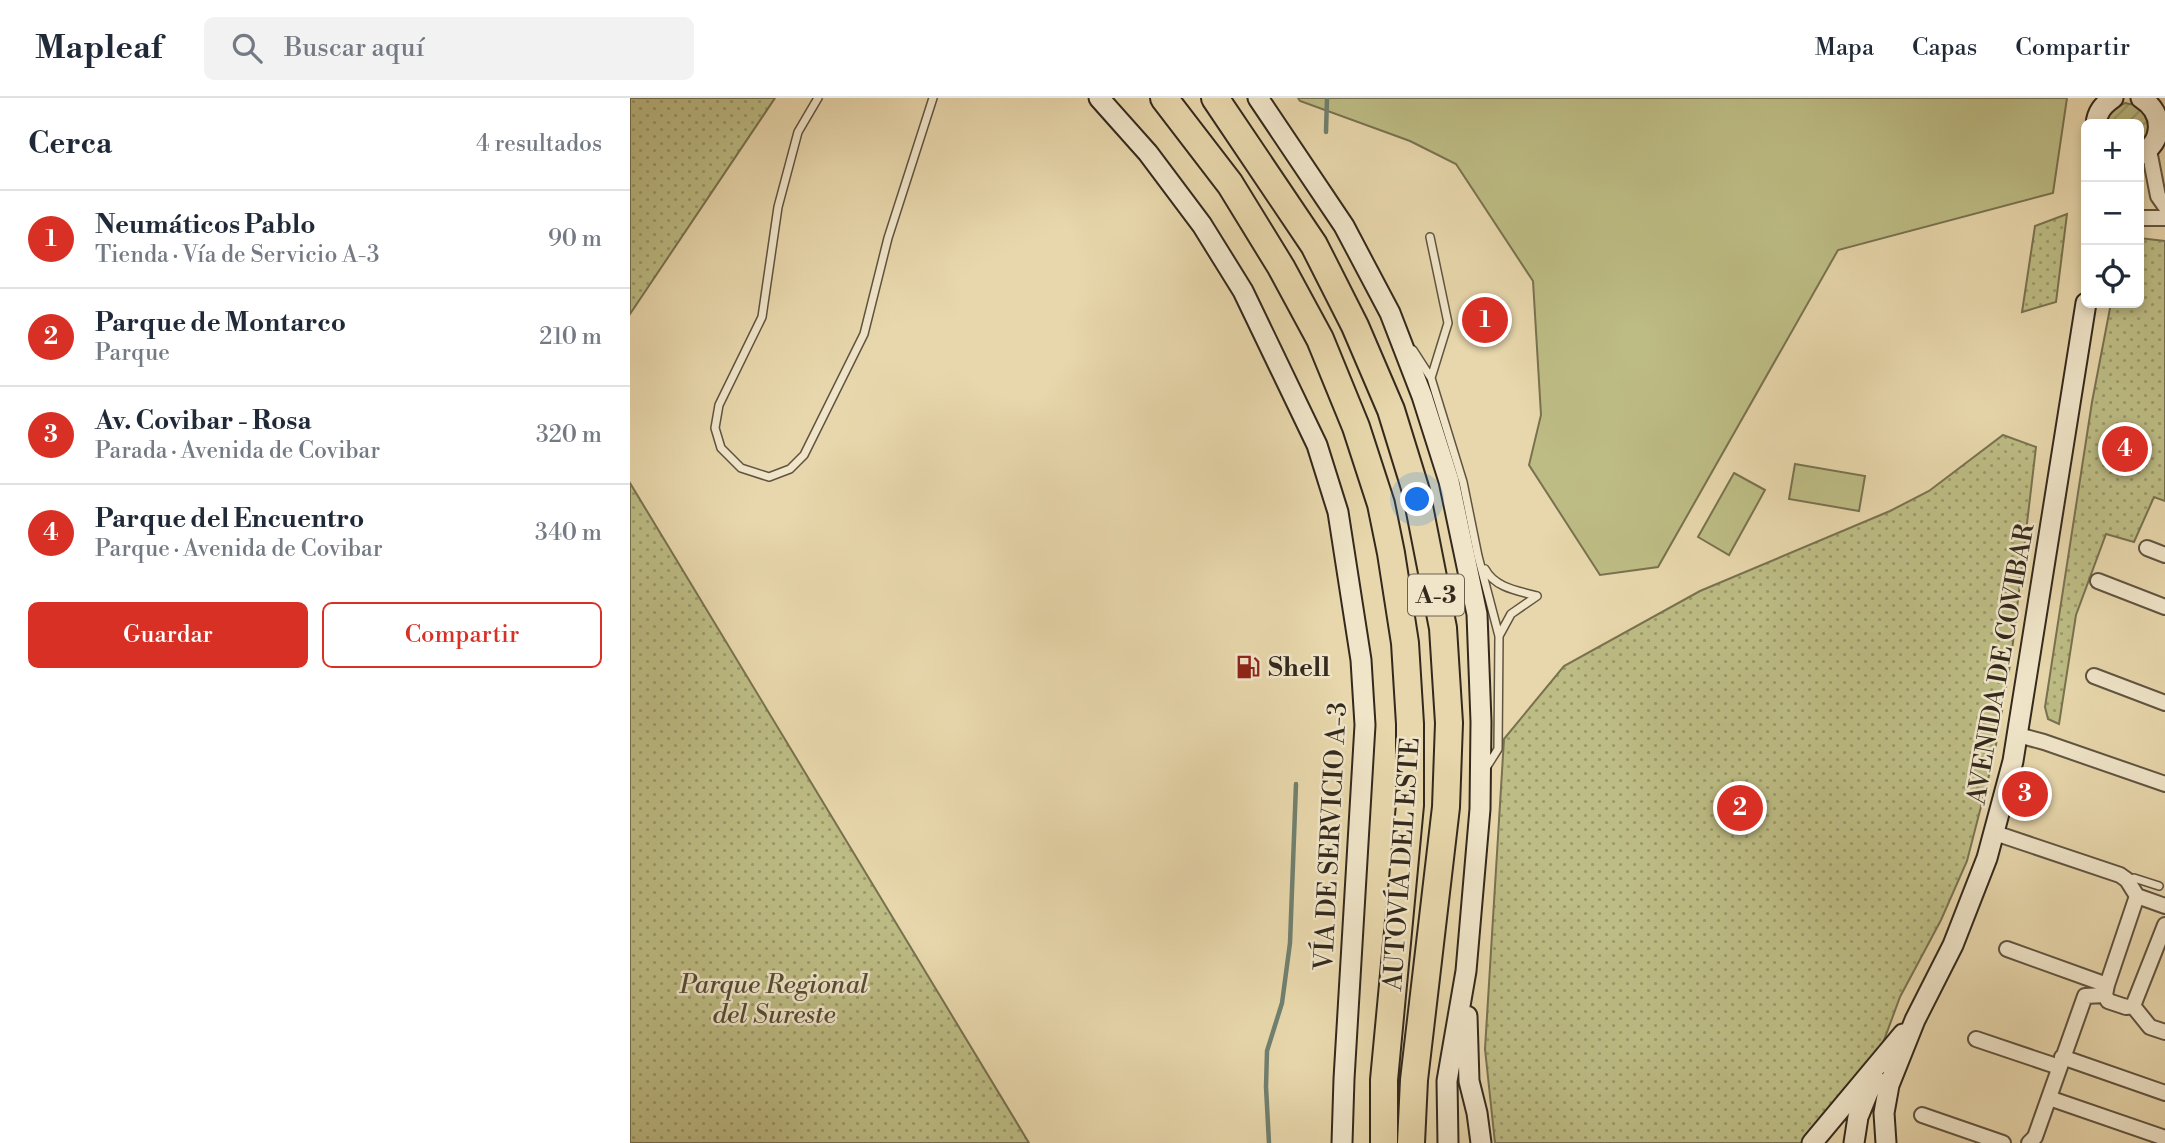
<!DOCTYPE html>
<html lang="es">
<meta charset="utf-8">
<style>
:root{--surface:#fff;--page:#f2f2f3;--text:#1f2937;--muted:#747a83;--line:#e0e1e3;--accent:#d93025}
body{margin:0;font-family:"Libre Bodoni",serif;background:var(--page);color:var(--text)}
.controls{position:absolute;right:21px;top:21px;display:grid;overflow:hidden;border-radius:10px;box-shadow:0 4px 10px #0003}
.controls button{width:63px;height:63px;display:grid;place-items:center;padding:0;border:0;border-bottom:2px solid var(--line);background:var(--surface);color:var(--text);font:35px sans-serif}
.you{position:absolute;left:788px;top:402px;width:24px;height:24px;margin:-18px;border:5px solid #fff;border-radius:50%;background:#1a73e8;box-shadow:0 0 0 10px #1a73e833}
.badge{display:grid;place-items:center;width:46px;height:46px;border-radius:50%;background:var(--accent);color:#fff;font-size:23px;font-weight:700}
.pin{position:absolute;translate:-50% -50%;border:4px solid #fff;box-shadow:0 2px 7px #0006}
.list{margin:0;padding:0;list-style:none}
h2{display:flex;justify-content:space-between;align-items:center;height:91px;margin:0;padding:0 28px;font-size:30px}
h2 small{font-size:23px;font-weight:400;color:var(--muted)}
.list li{display:grid;grid-template-columns:46px 1fr auto;gap:21px;align-items:center;box-sizing:border-box;height:98px;padding:0 28px;border-top:2px solid var(--line)}
.list b{display:block;font-size:26px;white-space:nowrap}
.list p{margin:0;font-size:23px;white-space:nowrap;color:var(--muted)}
.list em{font-size:23px;font-style:normal;color:var(--muted)}
.actions{display:flex;gap:14px;padding:21px 28px}
.actions a{flex:1;padding:16px 0;border:2px solid var(--accent);border-radius:10px;text-align:center;font-size:24px;color:var(--accent)}
.actions .main{background:var(--accent);color:#fff}
.icon{flex:none;width:38px;height:38px;fill:none;stroke:currentColor;stroke-width:2;stroke-linecap:round;stroke-linejoin:round}
.map{position:relative;flex:none;width:1535px;height:1045px;overflow:hidden}
header{display:flex;align-items:center;gap:42px;box-sizing:border-box;height:98px;padding:0 35px;background:var(--surface);border-bottom:2px solid var(--line)}
header strong{font-size:33px}
nav{display:flex;gap:38px;margin-inline-start:auto;font-size:24px}
.search{width:490px;height:63px;background:var(--page);display:flex;align-items:center;gap:18px;box-sizing:border-box;padding:0 24px;border-radius:10px;color:var(--muted);font-size:26px}
main{display:flex}
aside{flex:1;background:var(--surface)}
.map>svg:first-child{display:block}
.grass{fill:#bdbc84;stroke:#787250;stroke-width:2}
.park{fill:url(#park-dots);stroke:#787250;stroke-width:2}
.garden{fill:url(#garden-furrows);stroke:#787250;stroke-width:2}
.lines{fill:none;stroke-linecap:round;stroke-linejoin:round}
.stream{stroke:#708070;stroke-width:4.5}
.lane-casing{stroke:#605441;stroke-width:10}
.street-casing{stroke:#605441;stroke-width:18}
.secondary-casing{stroke:#33291d;stroke-width:23}
.highway-casing{stroke:#33291d;stroke-width:30}
.lane{stroke:#f0e5c9;stroke-width:7}
.street{stroke:#f0e5c9;stroke-width:14}
.secondary{stroke:#f0e5c9;stroke-width:19}
.highway{stroke:#e8d7ac;stroke-width:26}
.labels{text-anchor:middle;stroke-width:5;stroke-linejoin:round;paint-order:stroke}
.shield{fill:#f0e5c9;stroke:#6c6151;stroke-width:2}
.shield-label{font-size:24px;font-weight:bold;fill:#33291d}
.street-label{font-size:26px;fill:#33291d;stroke:#f0e5c9}
.poi-label{font-size:26px;font-weight:bold;fill:#33291d;stroke:#f0e5c9;text-anchor:start}
.park-label{font-size:26px;font-style:italic;fill:#564e37;stroke:#f0e5c9}
</style>
<header>
<strong>Mapleaf</strong>
<div class="search"><svg class="icon" aria-label="search" viewBox="0 0 24 24"><circle cx="10" cy="10" r="6"/><path d="M15 15l6 6"/></svg>Buscar aquí</div>
<nav><a>Mapa</a><a>Capas</a><a>Compartir</a></nav>
</header>
<main>
<aside>
<h2>Cerca<small>4 resultados</small></h2>
<ul class="list">
<li><span class="badge">1</span><div><b>Neumáticos Pablo</b><p>Tienda · Vía de Servicio A-3</p></div><em>90 m</em></li>
<li><span class="badge">2</span><div><b>Parque de Montarco</b><p>Parque</p></div><em>210 m</em></li>
<li><span class="badge">3</span><div><b>Av. Covibar - Rosa</b><p>Parada · Avenida de Covibar</p></div><em>320 m</em></li>
<li><span class="badge">4</span><div><b>Parque del Encuentro</b><p>Parque · Avenida de Covibar</p></div><em>340 m</em></li>
</ul>
<div class="actions"><a class="main">Guardar</a><a>Compartir</a></div>
</aside>
<div class="map">
<svg width="1535" height="1045" viewBox="0 0 1535 1045">
<defs>
<pattern id="park-dots" width="8" height="8" patternUnits="userSpaceOnUse" patternTransform="scale(1.75)"><rect width="8" height="8" fill="#bdbc84"/><path d="M2 2h.1M6 6h.1" fill="none" stroke="#9a996b" stroke-width="1.8" stroke-linecap="round"/></pattern>
<pattern id="garden-furrows" width="10" height="10" patternUnits="userSpaceOnUse" patternTransform="scale(1.75)"><rect width="10" height="10" fill="#bdbc84"/><path d="M-1 1l2-2M0 10L10 0M9 11l2-2" fill="none" stroke="#9a996b"/></pattern>
</defs>
<rect width="100%" height="100%" fill="#e8d7ac"/>
<filter id="stains"><feTurbulence type="fractalNoise" baseFrequency=".00286" numOctaves="4"/><feColorMatrix values="0 0 0 0 .2 0 0 0 0 .09 0 0 0 0 .02 0 0 0 .5 -.17"/></filter>
<radialGradient id="worn" r=".72"><stop offset=".6" stop-color="#630" stop-opacity="0"/><stop offset="1" stop-color="#630" stop-opacity=".3"/></radialGradient>
<path class="grass" d="M 668,0 L 1437,0 L 1423,95 L 1208,152 L 1028,469 L 970,477 L 899,367 L 911,317 L 903,183 L 826,66 L 780,43 L 670,3 Z
M 1165,366 L 1235,378 L 1229,413 L 1159,401 Z
M 1104,375 L 1135,392 L 1099,457 L 1068,439 Z"/>
<path class="park" d="M 0,0 L 145,0 L 0,216 Z
M 1437,116 L 1426,204 L 1392,214 L 1405,128 Z
M 1509,140 L 1535,143 L 1535,403 L 1524,399 L 1504,444 L 1476,436 L 1446,517 L 1429,626 L 1418,621 L 1415,609 L 1462,304 L 1481,205 L 1509,205 Z
M 1373,337 L 1406,349 L 1381,561 L 1364,658 L 1337,763 L 1311,822 L 1270,899 L 1250,953 L 1171,1045 L 865,1045 L 855,951 L 874,641 L 934,568 L 1070,493 L 1260,413 L 1299,393 Z
M 0,385 L 399,1045 L 0,1045 Z"/>
<path class="garden" d="M 1495,5 L 1510,8 L 1520,20 L 1520,36 L 1509,48 L 1509,26 L 1476,26 L 1481,12 Z"/>
<g class="lines">
<path class="stream" d="M 696,34 L 697,0
M 639,1045 L 636,989 L 637,953 L 652,905 L 660,845 L 666,686"/>
<g class="lane-casing">
<path id="lane" d="M 188,0 L 168,34 L 148,109 L 132,219 L 89,307 L 85,330 L 91,350 L 111,370 L 139,379 L 160,371 L 174,357 L 234,236 L 258,140 L 303,0
M 800,139 L 818,225 L 801,280
M 783,252 L 801,280 L 833,384 L 848,458 L 869,538 L 868,651 L 856,670
M 855,471 C 865,490 889,493 907,498
M 869,538 L 881,516 L 907,498
M 1497,782 L 1504,780 L 1529,788"/>
</g>
<g class="street-casing">
<path id="street" d="M 1519,52 L 1528,98 L 1535,108
M 1509,120 L 1535,120
M 1517,450 L 1535,457
M 1468,483 L 1535,509
M 1464,578 L 1535,605
M 1388,637 L 1414,644 L 1535,686
M 1365,735 L 1490,777 L 1497,782 L 1507,798 L 1535,808
M 1507,798 L 1477,887 L 1475,897 L 1478,903 L 1496,909 L 1503,908 L 1535,827
M 1377,851 L 1477,887
M 1503,908 L 1520,929 L 1535,934
M 1346,941 L 1429,969
M 1432,959 L 1535,995
M 1419,1000 L 1535,1040
M 1292,1017 L 1373,1045
M 1399,1045 L 1405,1039 L 1455,898 L 1475,897"/>
</g>
<g class="secondary-casing">
<path id="secondary" d="M 469,0 L 518,55 L 572,127 L 613,193 L 687,347 L 708,414 L 731,562 L 735,627 L 714,981 L 712,1045
M 628,0 L 714,128 L 760,215 L 792,298 L 819,383 L 847,516 L 851,624 L 850,711 L 836,873 L 817,983 L 818,1045
M 1466,26 C 1467,14 1473,7 1483,0
M 1509,57 C 1534,45 1535,15 1511,0
M 837,918 L 839,983 L 847,1015 L 851,1045
M 1182,1045 L 1273,936
M 1224,1045 L 1228,1019 L 1244,980
M 1256,1045 L 1254,1015 L 1259,987 L 1285,922 L 1323,847 L 1357,760 L 1383,663 L 1456,205"/>
</g>
<g class="highway-casing">
<path id="highway" d="M 534,0 L 600,86 L 651,169 L 690,241 L 726,329 L 751,406 L 761,455 L 775,545 L 780,626 L 780,707 L 754,982 L 754,1045
M 585,0 L 684,147 L 725,228 L 761,312 L 786,393 L 813,530 L 819,625 L 816,709 L 784,982 L 781,1045"/>
</g>
<use href="#lane" class="lane"/>
<use href="#street" class="street"/>
<use href="#secondary" class="secondary"/>
<use href="#highway" class="highway"/>
</g>
<defs>
<g id="fuel-bare" transform="scale(1.89)"><path d="M-5.5-6h7V0h2V4h1.3V-2.5L3-4.5l.8-.8L6-3V5H2.5V1h-1V6h-7ZM-4.2-4.7v3.2H.2V-4.7Z" fill="#8f2418" stroke="#f0e5c9" stroke-width="2.5" paint-order="stroke"/></g>
</defs>
<g fill-rule="evenodd">
<use href="#fuel-bare" x="618" y="569"/>
</g>
<g class="labels">
<rect class="shield" x="778" y="476.5" width="56" height="41" rx="5"/>
<g class="shield-label">
<text x="806" y="505">A-3</text>
</g>
<g class="street-label">
<text transform="translate(1370 566) rotate(-80)" y="9">AVENIDA DE COVIBAR</text>
<text transform="translate(700 738) rotate(-87)" y="9">VÍA DE SERVICIO A-3</text>
<text transform="translate(771 766) rotate(-86)" y="9">AUTOVÍA DEL ESTE</text>
</g>
<g class="poi-label">
<text x="638" y="578">Shell</text>
</g>
<g class="park-label">
<text x="144" y="895">Parque Regional<tspan x="144" dy="30">del Sureste</tspan></text>
</g>
</g>
<rect width="100%" height="100%" filter="url(#stains)"/>
<rect width="100%" height="100%" fill="url(#worn)"/>
</svg>
<div class="controls">
<button>+</button>
<button>−</button>
<button><svg class="icon" aria-label="locate" viewBox="0 0 24 24"><circle cx="12" cy="12" r="6"/><path d="M12 2v4M12 18v4M2 12h4M18 12h4"/></svg></button>
</div>
<div class="you"></div>
<div class="pin badge" style="left:855px;top:222px">1</div>
<div class="pin badge" style="left:1110px;top:710px">2</div>
<div class="pin badge" style="left:1395px;top:696px">3</div>
<div class="pin badge" style="left:1495px;top:351px">4</div>
</div>
</main>
